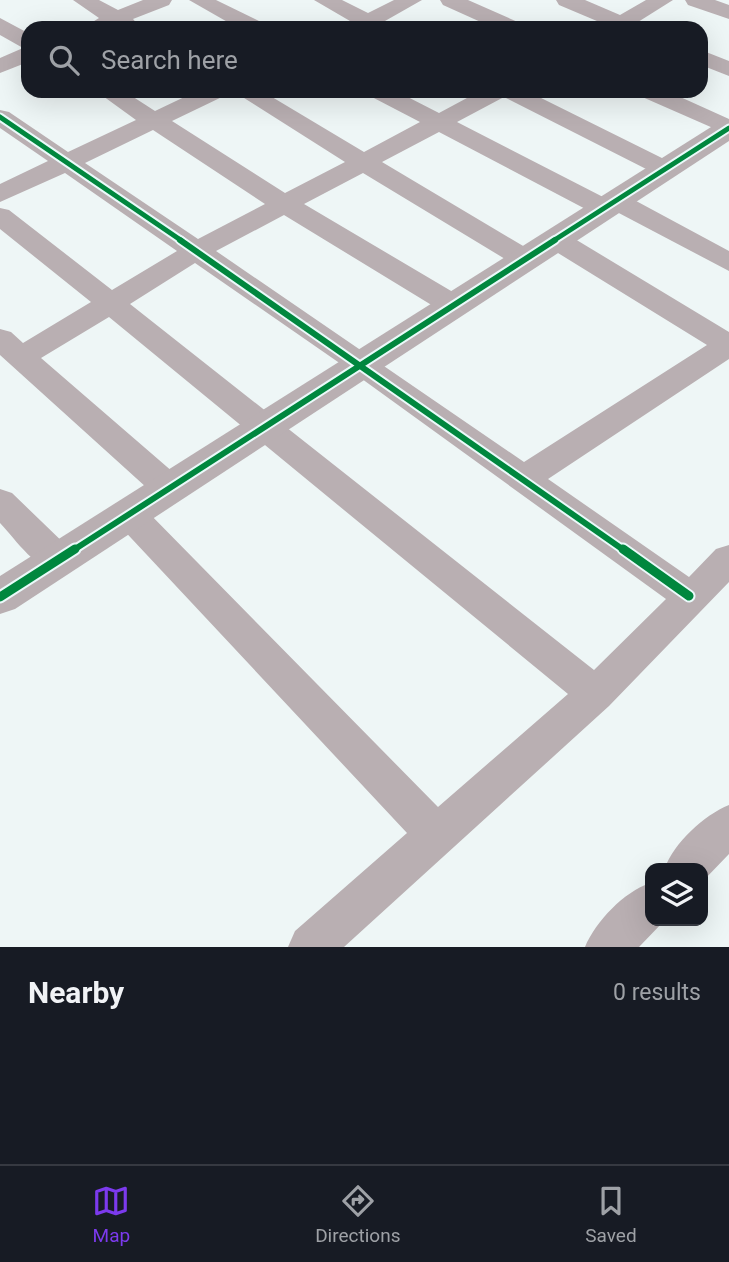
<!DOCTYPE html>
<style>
:root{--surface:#171b24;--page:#242831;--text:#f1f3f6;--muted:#9ea1a6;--line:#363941;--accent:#7c3aed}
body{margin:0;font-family:Roboto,sans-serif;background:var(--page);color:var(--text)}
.controls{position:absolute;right:21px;bottom:21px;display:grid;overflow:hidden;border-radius:14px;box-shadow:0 7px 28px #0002}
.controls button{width:63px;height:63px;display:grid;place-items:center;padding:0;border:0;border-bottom:2px solid var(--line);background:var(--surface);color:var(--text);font:35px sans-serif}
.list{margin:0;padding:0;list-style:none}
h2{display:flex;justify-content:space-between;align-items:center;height:91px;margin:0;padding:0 28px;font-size:30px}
h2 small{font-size:23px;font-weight:400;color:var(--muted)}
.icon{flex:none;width:38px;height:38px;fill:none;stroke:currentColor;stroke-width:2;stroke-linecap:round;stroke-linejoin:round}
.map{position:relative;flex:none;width:729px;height:947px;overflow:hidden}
.search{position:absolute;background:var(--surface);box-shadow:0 7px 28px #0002;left:21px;right:21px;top:21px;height:77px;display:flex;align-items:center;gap:18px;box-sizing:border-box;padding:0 24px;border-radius:21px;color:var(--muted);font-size:26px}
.sheet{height:217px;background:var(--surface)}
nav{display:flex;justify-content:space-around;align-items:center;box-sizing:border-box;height:98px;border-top:2px solid var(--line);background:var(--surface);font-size:19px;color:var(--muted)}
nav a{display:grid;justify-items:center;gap:4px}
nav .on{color:var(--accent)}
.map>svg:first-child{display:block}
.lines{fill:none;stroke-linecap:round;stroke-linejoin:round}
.minor{fill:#b9afb2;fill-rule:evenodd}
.tertiary{fill:#b9afb2;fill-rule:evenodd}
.cycleway-far2-casing{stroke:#eafafa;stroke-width:9}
.cycleway-far1-casing{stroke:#eafafa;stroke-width:10}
.cycleway-casing{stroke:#eafafa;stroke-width:13}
.cycleway-far2{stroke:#00873e;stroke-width:5}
.cycleway-far1{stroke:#00873e;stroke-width:6}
.cycleway{stroke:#00873e;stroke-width:9}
</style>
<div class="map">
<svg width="729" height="947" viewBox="0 0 729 947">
<rect width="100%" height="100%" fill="#eef6f6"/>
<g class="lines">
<path class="minor" d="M 73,0 L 99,0 L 118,10 L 143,0 L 172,0 L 169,5 L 133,19 L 141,28 L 83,28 L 99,18 Z
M 189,0 L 216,0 L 263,23 L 266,28 L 238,28 Z
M 314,0 L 342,0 L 368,13 L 394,0 L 422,0 L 385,21 L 393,28 L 342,28 L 350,21 Z
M 440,0 L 468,0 L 520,23 L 523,28 L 494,28 L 443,5 Z
M 556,0 L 585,0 L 620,15 L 646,0 L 673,0 L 638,22 L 644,28 L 601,28 L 604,24 L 559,5 Z
M 685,0 L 715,0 L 729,5 L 729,19 L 688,5 Z
M 0,18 L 28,33 L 28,62 L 0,73 L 0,58 L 23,48 L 0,35 Z
M 701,50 L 729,61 L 729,76 L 701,65 Z
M 96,91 L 124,91 L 155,111 L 197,91 L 228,91 L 224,96 L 172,121 L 285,193 L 345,162 L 233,91 L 262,91 L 364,152 L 420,122 L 370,96 L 366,91 L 396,91 L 439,113 L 480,91 L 527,91 L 674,164 L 678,169 L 674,174 L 656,174 L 504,97 L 457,122 L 605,198 L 616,193 L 625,195 L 729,251 L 729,271 L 615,211 L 604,216 L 595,214 L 439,132 L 382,162 L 535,253 L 539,259 L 535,265 L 525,268 L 515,265 L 363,173 L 304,204 L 463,298 L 467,305 L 463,312 L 453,314 L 443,312 L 284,215 L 216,251 L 524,462 L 707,345 L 545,245 L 541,239 L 545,233 L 565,233 L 729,332 L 729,359 L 548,479 L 689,577 L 716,549 L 729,545 L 729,582 L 609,706 L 344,947 L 288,947 L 295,931 L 407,833 L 117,523 L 112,514 L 117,505 L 129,501 L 141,505 L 438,807 L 568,694 L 109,317 L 41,358 L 181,479 L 186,488 L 181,497 L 169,500 L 157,497 L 0,355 L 0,329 L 11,332 L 23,343 L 91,302 L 0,229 L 0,208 L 9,210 L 112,290 L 177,251 L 65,173 L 0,202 L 0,184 L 48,161 L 0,128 L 0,110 L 9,112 L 68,152 L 136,120 ZM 153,130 L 265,204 L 198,239 L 85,163 ZM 195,263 L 351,371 L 666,599 L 594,670 L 130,304 Z
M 636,91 L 667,91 L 729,119 L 729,135 L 640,96 Z
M 0,489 L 12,493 L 71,550 L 76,560 L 71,570 C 41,579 19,543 0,523 Z
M 729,805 L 729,854 L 703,881 L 703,868 L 665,868 C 674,843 704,815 729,805 Z
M 650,883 L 650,921 L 664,921 L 639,947 L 585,947 C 596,921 624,892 650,883 Z"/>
<path class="tertiary" d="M 729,119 L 729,141 L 15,609 L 0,614 L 0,576 L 719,122 Z"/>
<g class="cycleway-far2-casing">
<path id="cycleway-far2" d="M 0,117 L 182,241
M 553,241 L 729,128"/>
</g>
<g class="cycleway-far1-casing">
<path id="cycleway-far1" d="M 180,240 L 625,551
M 72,551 L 555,240"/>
</g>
<g class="cycleway-casing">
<path id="cycleway" d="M 623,549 L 689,596
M 0,597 L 75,549"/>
</g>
<use href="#cycleway-far2" class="cycleway-far2"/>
<use href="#cycleway-far1" class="cycleway-far1"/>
<use href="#cycleway" class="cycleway"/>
</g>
</svg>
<div class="controls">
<button><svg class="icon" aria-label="layers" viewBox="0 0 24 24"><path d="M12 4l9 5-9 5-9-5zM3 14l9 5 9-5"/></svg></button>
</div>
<div class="search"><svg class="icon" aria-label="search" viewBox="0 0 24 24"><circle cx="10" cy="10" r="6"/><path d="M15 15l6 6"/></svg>Search here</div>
</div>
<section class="sheet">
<h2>Nearby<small>0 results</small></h2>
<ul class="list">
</ul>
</section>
<nav>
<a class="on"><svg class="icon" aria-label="map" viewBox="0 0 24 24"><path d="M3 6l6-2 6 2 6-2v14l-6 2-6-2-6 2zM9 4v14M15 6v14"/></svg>Map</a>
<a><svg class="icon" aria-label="directions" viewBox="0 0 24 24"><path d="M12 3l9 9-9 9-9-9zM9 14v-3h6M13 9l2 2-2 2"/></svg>Directions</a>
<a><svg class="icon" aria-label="saved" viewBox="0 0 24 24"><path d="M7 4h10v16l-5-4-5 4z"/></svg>Saved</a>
</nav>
